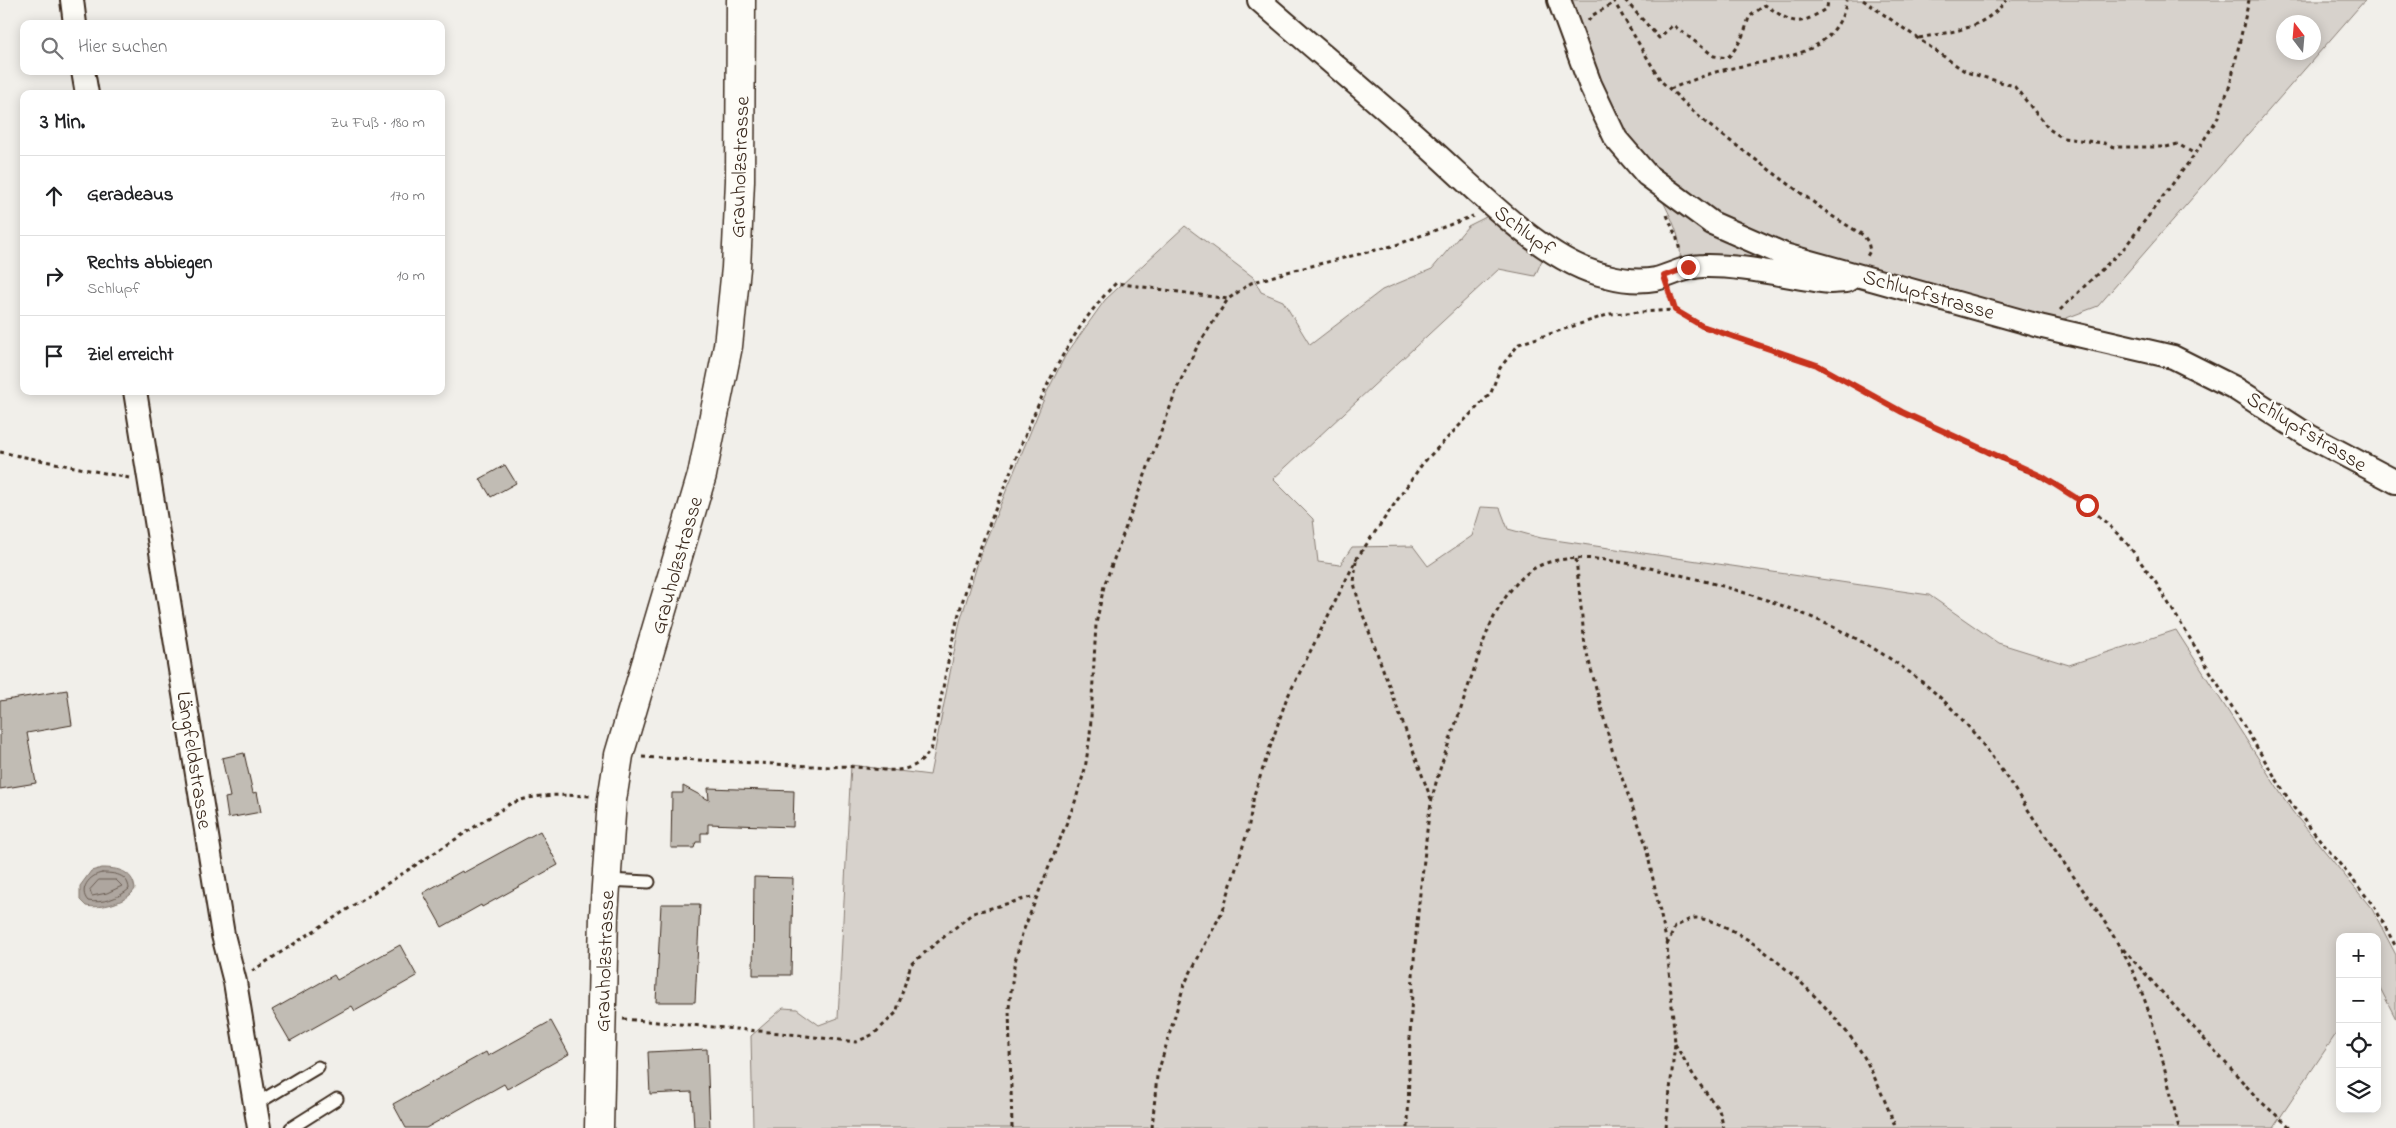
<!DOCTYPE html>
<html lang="de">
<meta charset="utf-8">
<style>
:root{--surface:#fff;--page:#f2f2f2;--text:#202124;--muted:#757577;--line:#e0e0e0}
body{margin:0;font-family:"Indie Flower",sans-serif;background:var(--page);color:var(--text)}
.controls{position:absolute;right:15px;bottom:15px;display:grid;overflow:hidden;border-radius:10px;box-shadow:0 2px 12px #0003}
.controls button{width:45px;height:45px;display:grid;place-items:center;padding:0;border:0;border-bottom:1px solid var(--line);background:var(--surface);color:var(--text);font:25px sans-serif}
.compass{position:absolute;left:2276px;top:15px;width:45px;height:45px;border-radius:50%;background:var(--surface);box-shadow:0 2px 12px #0003;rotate:344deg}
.stop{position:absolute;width:15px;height:15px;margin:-11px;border:4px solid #c8321e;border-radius:50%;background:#fff}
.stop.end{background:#c8321e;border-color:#fff;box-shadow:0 1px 5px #0008}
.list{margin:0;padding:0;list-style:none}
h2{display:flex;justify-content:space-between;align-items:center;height:65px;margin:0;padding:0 20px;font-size:21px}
h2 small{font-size:16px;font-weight:400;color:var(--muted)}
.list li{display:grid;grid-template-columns:32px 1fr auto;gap:15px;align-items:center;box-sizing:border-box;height:80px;padding:0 20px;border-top:1px solid var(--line)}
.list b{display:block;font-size:19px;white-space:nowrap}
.list p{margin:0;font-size:16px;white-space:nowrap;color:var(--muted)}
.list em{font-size:16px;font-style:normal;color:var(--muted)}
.icon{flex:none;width:28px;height:28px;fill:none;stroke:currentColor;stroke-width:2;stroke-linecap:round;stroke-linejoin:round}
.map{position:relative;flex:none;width:2396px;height:1128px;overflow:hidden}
.search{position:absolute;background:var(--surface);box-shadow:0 2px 12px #0003;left:20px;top:20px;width:425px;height:55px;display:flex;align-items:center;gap:12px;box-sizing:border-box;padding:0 18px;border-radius:10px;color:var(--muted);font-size:19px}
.panel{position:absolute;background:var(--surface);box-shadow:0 2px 12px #0003;left:20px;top:90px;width:425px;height:305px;border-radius:10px}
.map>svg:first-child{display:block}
.green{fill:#d7d2cc;stroke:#897e75;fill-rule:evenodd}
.water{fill:#aea69f;stroke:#80746b}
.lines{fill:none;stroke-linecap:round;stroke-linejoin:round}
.shore{stroke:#695c52;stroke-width:1}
.building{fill:#c1bcb4;stroke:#3b2a1e}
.lane-casing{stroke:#3b2a1e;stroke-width:15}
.street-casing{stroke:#3b2a1e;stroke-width:26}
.secondary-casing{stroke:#3b2a1e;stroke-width:31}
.path{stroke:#3b2a1e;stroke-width:3;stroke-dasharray:4 4;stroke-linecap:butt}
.lane{stroke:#fdfcf7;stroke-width:11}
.street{stroke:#fdfcf7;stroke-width:22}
.secondary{stroke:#fdfcf7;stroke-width:28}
.route{stroke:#c8321e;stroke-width:6}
.labels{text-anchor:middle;stroke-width:4.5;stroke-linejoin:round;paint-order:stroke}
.street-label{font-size:21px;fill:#3b2a1e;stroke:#fdfcf7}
</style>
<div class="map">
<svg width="2396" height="1128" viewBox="0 0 2396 1128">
<rect width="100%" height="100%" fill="#f1efea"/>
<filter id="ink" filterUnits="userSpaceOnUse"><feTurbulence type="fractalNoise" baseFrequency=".02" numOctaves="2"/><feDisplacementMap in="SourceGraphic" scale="10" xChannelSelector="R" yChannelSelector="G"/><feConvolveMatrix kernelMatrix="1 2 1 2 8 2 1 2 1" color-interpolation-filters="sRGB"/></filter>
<g filter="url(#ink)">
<path class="green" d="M 1565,0 L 2365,0 L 2098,306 L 2043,327 L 1859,274 L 1847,260 L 1790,245 L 1715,212 L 1646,163 L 1621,130 ZM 2284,22 L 2314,22 L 2314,52 L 2284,52 Z
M 1657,189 L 1834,274 L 1679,265 C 1685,238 1668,213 1657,189 Z
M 1494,213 L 1538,246 L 1542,260 L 1535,276 L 1499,269 L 1273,479 L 1313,519 L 1318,562 L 1340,565 L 1352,547 L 1413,546 L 1428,566 L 1472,536 L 1481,507 L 1500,508 L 1508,529 L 1541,538 L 1929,595 L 1998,643 L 2069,665 L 2176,630 L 2292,811 L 2372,909 L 2396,955 L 2396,1019 L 2377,982 L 2377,937 L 2340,937 L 2340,1028 L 2273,1128 L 753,1128 L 751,1036 L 783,1008 L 797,1009 L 819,1025 L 838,1018 L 851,765 L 930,775 L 960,622 L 981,552 L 1046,394 L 1065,356 L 1105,300 L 1185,226 L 1253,277 L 1261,292 L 1283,301 L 1310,345 L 1382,290 L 1432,269 L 1468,226 Z"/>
<path class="water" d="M 102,868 C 118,868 133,871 135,889 C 127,903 100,909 86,906 L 80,900 L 80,886 L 91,871 Z"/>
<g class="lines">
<path class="shore" d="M 102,873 C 114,873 128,874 129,889 C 119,898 102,904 88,901 C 78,890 89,875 102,873 Z
M 99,880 L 116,880 L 122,886 L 107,893 L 92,896 L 90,890 Z"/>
</g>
<path class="building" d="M 505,465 L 516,483 L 491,497 L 480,479 Z
M 67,690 L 72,725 L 27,733 L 36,783 L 0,789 L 0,701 Z
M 244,753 L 253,793 L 257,792 L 261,812 L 228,818 L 225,798 L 230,797 L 222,758 Z
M 683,786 L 709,800 L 708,788 L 794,791 L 793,827 L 708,824 L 708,833 L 701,833 L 701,842 L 696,842 L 694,848 L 671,848 L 672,793 L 683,793 Z
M 540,831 L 558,865 L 482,907 L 481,905 L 442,927 L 423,893 L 462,871 L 463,873 Z
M 754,877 L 793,878 L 791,975 L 753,975 Z
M 661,904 L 700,904 L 695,1002 L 656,1002 Z
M 400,945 L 417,976 L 355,1011 L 352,1006 L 290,1041 L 272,1010 L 334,975 L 337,980 Z
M 551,1021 L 569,1054 L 507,1089 L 504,1084 L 426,1128 L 406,1128 L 393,1104 L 486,1052 L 488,1056 Z
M 707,1049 L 710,1128 L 694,1128 L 692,1092 L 650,1094 L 648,1052 Z"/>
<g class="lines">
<g class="lane-casing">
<path id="lane" d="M 606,880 L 649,882
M 256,1104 L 318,1067
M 291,1128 L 337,1099"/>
</g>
<g class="street-casing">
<path id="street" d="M 72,0 L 75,24
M 1259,0 C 1314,48 1370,95 1425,144 C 1473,186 1544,263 1607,276 C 1622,280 1640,282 1656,279 C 1672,275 1686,266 1703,266 C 1745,265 1788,277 1830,282 L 1846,281 L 1851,278
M 1559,0 L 1590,84 L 1616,139 L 1647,175 L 1712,223 L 1785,255 L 2043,327 L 2173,357 L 2233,387 L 2309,436 L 2396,482
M 83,71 L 87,94
M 135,391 L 223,935 L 235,982 L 259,1128"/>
</g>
<g class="secondary-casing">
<path id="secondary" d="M 599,1128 L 604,915 L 612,800 L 619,755 L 702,475 L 728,346 L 736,268 L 740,181 L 741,0"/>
</g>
<path class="path" d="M 1613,0 L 1661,81 L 1706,123 L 1832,216 L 1863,235 L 1868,242 L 1870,251 L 1866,258
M 1625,0 L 1659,38 L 1673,25 L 1714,56 L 1727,58 C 1739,47 1745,32 1749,17 L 1765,5 C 1795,24 1796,28 1827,8 L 1828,0
M 1863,0 L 1966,72 L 2014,86 L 2049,129 L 2063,138 L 2104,143 L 2114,147 L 2166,147 L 2178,144 L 2195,154
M 1588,21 L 1593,15 L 1614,3
M 1919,38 C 1957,30 1980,31 2007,0
M 1670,89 C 1689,82 1708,73 1728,69 C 1776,58 1835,59 1847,0
M 1667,215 L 1677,239 L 1680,251
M 1670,295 L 1675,310 L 1702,326 L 1817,365 L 1902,412 L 2059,486 L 2099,516 L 2126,542 L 2156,583 L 2294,808 L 2374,906 L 2396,947
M 2060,310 L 2125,247 L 2195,154 L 2217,119 L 2230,85 L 2249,0
M 0,452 L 129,478
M 1576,559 L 1585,646 L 1613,753 L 1645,842 L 1667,944
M 1356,561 L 1354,583 L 1360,607 L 1431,799
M 642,757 L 831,767 C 869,762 911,787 932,747 C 940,705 947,662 957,621 C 972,563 996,508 1018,453 C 1043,391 1069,331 1116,283 L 1228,299
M 2123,949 L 2259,1100 L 2291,1128
M 252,971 L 510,804 C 536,793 561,795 590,796
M 623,1019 L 781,1033 L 856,1042 L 874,1034 L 896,1013 L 911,964 L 973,913 L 1035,896
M 1675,1044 L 1695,1078 L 1719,1110 L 1724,1128
M 1012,1128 L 1009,1008 L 1014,966 L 1022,934 L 1075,802 L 1085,769 L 1090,736 L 1096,624 L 1104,586 L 1178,386 L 1197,347 L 1228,299 L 1251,283 L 1287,272 L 1396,245 L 1473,216
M 1152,1128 L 1157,1076 L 1184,985 L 1223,910 L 1248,830 L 1254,795 L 1286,700 L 1357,558 L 1423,463 L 1491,393 L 1500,368 L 1519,344 L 1610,314 L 1675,310
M 1408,1128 C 1409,1042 1412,954 1423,868 C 1426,845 1427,821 1432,799 C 1440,762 1456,726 1467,690 C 1481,650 1492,604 1525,575 C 1559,544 1631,564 1672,573 C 1774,597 1883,636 1957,714 C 1992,751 2018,796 2047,838 C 2079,886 2118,934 2140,988 C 2158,1032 2167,1081 2179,1128
M 1666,1128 L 1675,1043 L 1667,945 L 1675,927 C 1681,924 1690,918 1696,918 C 1748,922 1837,1012 1863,1055 C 1876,1078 1886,1104 1896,1128"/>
<use href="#lane" class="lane"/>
<use href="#street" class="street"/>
<use href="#secondary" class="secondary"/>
</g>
</g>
<g class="lines" filter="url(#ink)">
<path class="route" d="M 1688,267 L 1664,276 L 1675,310 L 1702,326 L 1817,365 L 1902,412 L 2043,477 L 2087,505"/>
</g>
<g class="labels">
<g class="street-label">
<text transform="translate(739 167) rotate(-88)" y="7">Grauholzstrasse</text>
<text transform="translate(1525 230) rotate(37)" y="7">Schlupf</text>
<text transform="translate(1929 294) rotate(16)" y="7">Schlupfstrasse</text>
<text transform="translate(2307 431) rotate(31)" y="7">Schlupfstrasse</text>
<text transform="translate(676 565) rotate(-74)" y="7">Grauholzstrasse</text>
<text transform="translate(195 760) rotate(81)" y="7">Längfeldstrasse</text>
<text transform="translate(604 961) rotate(-88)" y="7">Grauholzstrasse</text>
</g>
</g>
</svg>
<div class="controls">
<button>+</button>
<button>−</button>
<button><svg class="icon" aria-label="locate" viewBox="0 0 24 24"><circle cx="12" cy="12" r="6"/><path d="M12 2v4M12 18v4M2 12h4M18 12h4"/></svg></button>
<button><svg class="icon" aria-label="layers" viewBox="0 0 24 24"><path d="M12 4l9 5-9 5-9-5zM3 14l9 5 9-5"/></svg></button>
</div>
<svg class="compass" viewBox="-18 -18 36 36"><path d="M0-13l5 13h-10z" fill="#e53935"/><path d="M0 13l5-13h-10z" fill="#757577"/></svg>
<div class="stop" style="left:2087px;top:505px"></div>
<div class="stop end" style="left:1688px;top:267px"></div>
<div class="search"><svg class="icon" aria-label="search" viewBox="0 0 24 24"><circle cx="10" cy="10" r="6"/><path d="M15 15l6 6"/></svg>Hier suchen</div>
<section class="panel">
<h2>3 Min.<small>Zu Fuß · 180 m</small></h2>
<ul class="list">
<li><svg class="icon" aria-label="ahead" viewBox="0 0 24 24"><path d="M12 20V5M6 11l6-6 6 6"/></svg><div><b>Geradeaus</b></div><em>170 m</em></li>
<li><svg class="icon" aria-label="right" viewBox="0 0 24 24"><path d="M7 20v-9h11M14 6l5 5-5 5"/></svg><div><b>Rechts abbiegen</b><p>Schlupf</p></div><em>10 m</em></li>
<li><svg class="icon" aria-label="arrive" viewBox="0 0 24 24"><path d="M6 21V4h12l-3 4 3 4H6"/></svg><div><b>Ziel erreicht</b></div></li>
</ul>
</section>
</div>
